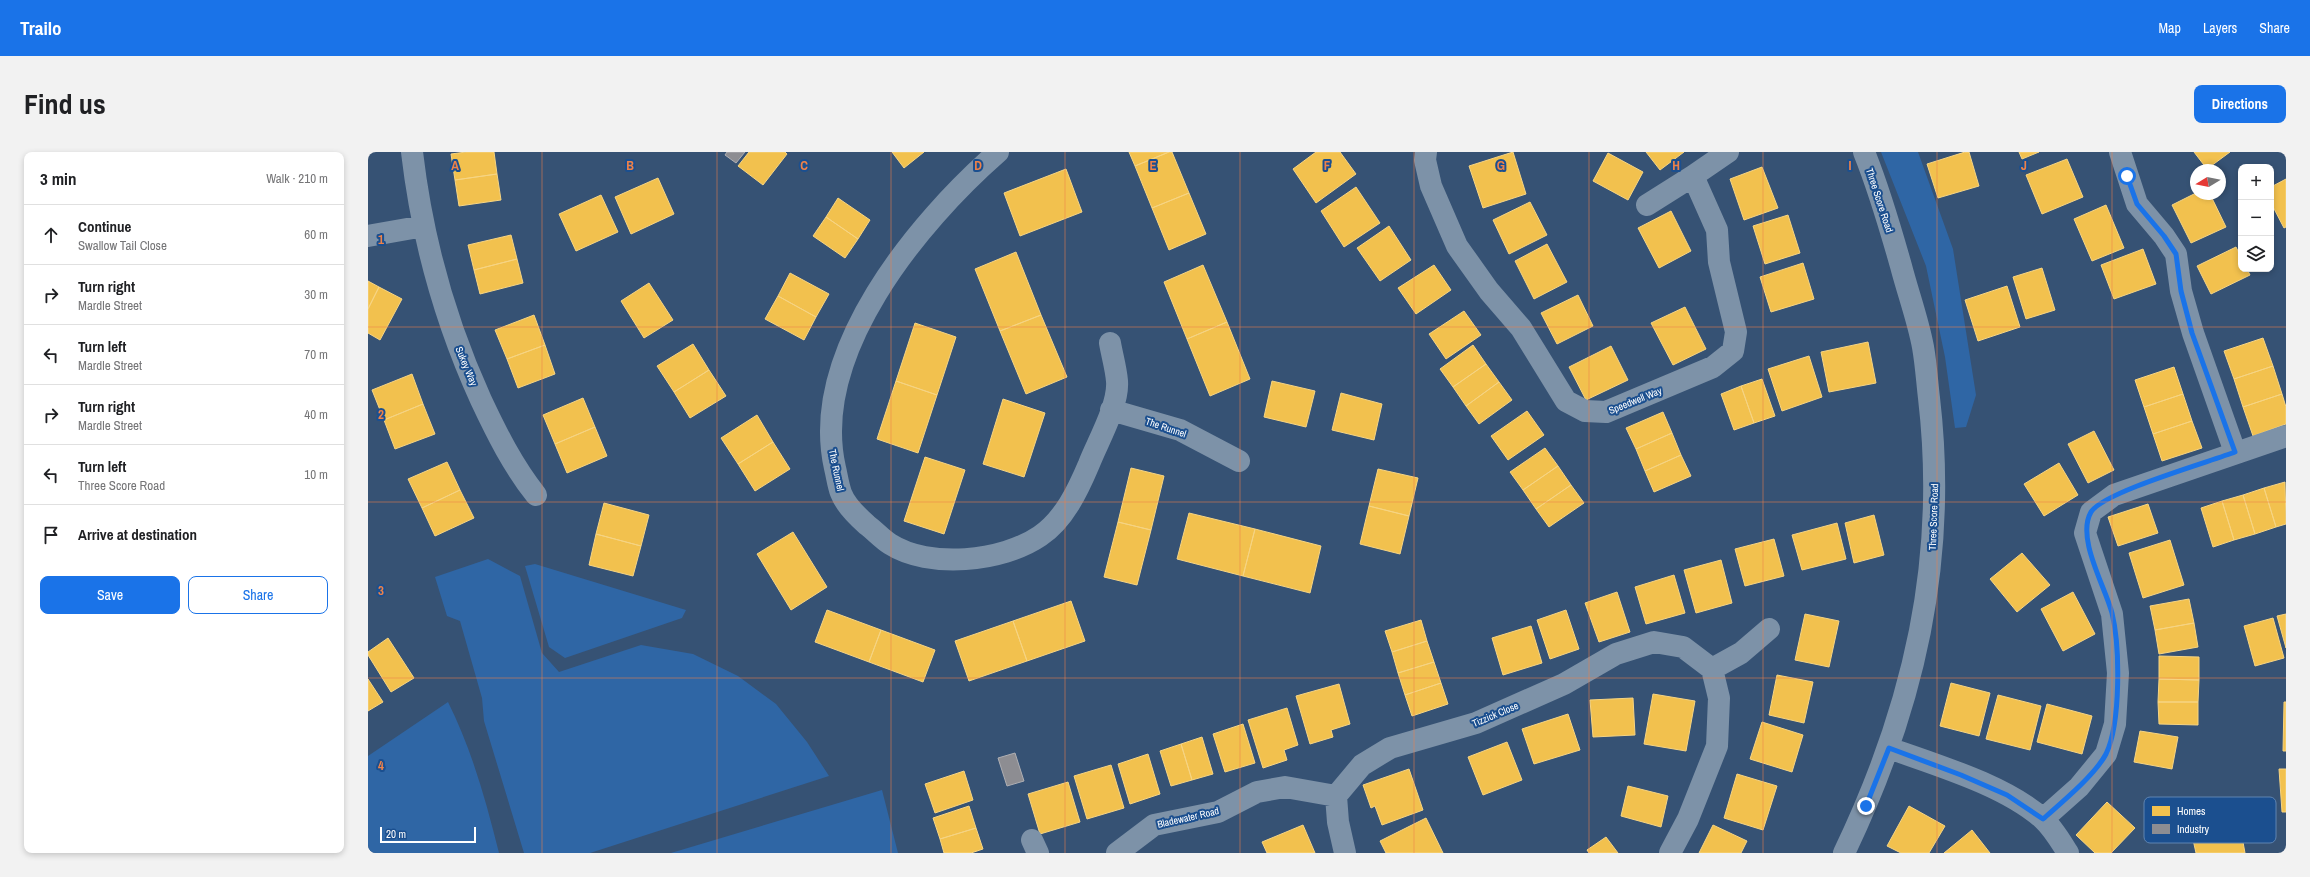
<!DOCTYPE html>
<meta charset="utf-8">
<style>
:root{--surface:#fff;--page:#f2f2f2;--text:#202124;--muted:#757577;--line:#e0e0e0;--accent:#1a73e8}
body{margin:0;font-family:"Archivo Narrow",sans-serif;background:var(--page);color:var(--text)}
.controls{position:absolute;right:12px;top:12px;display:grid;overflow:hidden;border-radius:8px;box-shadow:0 2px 6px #0003}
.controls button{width:36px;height:36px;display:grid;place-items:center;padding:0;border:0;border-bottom:1px solid var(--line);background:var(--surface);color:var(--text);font:20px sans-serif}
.compass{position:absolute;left:1822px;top:12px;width:36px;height:36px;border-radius:50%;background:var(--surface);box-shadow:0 2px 6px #0003;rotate:260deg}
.scale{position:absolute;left:12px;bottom:10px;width:96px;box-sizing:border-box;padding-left:4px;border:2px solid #fff;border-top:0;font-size:11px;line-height:14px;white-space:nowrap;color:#fff;-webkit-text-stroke:3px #1b4f8f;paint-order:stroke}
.stop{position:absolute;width:12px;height:12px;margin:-9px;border:3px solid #1a73e8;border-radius:50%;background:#fff}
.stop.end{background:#1a73e8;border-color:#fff;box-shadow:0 1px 4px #0008}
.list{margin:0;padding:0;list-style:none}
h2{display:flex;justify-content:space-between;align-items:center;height:52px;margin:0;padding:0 16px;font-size:17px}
h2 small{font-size:13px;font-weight:400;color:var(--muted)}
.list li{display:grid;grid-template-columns:26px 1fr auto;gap:12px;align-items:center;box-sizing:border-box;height:60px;padding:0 16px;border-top:1px solid var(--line)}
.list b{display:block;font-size:15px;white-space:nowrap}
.list p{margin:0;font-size:13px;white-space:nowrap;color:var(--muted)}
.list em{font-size:13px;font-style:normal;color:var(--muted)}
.actions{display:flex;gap:8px;padding:12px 16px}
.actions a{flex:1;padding:9px 0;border:1px solid var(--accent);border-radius:8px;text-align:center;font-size:14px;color:var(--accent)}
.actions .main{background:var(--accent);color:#fff}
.icon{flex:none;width:22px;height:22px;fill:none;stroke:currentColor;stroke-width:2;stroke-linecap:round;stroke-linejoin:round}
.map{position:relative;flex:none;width:1918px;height:701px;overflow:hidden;border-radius:8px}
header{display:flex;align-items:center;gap:24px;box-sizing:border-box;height:56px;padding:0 20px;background:var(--accent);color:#fff}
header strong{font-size:19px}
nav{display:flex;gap:22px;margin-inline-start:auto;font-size:14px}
.intro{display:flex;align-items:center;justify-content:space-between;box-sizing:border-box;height:96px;padding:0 24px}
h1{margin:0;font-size:28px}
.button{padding:10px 18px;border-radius:8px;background:var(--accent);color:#fff;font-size:14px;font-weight:700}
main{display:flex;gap:24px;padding:0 24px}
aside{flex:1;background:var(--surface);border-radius:8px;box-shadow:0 2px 6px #0003}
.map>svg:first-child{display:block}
.green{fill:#2f66a5}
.homes{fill:#f2c14e;stroke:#f6d483}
.industry{fill:#8d8d92;stroke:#afafb3}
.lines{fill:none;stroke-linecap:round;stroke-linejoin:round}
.street{stroke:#7d92a8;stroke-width:22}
.route{stroke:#1a73e8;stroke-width:5}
.grid{fill:none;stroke:#ee8249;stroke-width:1;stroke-opacity:0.55}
.labels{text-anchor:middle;stroke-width:4;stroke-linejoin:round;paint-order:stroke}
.street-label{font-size:10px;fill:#fff;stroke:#1b4f8f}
.key{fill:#1b4f8f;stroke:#5f84b1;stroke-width:1}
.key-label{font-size:11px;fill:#fff}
.grid-label{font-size:13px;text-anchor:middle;font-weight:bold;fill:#ee8249;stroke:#1b4f8f;stroke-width:4;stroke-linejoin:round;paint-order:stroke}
</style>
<header>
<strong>Trailo</strong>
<nav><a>Map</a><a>Layers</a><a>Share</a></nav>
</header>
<div class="intro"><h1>Find us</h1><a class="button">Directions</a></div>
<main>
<aside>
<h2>3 min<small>Walk · 210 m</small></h2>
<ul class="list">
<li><svg class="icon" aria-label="ahead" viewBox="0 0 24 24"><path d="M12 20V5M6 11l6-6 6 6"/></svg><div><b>Continue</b><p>Swallow Tail Close</p></div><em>60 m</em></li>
<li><svg class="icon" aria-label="right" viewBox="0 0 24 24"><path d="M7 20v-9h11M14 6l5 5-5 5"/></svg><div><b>Turn right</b><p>Mardle Street</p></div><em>30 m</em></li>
<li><svg class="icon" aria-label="left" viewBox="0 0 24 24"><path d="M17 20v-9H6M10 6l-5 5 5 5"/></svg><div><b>Turn left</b><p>Mardle Street</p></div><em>70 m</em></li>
<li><svg class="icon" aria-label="right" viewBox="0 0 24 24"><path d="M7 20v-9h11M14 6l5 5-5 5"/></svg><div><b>Turn right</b><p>Mardle Street</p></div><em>40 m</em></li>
<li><svg class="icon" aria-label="left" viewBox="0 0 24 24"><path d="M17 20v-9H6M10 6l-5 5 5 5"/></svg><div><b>Turn left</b><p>Three Score Road</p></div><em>10 m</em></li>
<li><svg class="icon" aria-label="arrive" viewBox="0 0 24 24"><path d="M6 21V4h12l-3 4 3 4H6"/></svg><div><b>Arrive at destination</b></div></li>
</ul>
<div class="actions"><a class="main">Save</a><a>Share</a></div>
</aside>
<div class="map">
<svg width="1918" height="701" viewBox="0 0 1918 701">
<rect width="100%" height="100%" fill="#365274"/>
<path class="green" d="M 1513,0 L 1550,0 L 1585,97 L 1608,243 L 1598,275 L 1587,276 L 1577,205 L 1558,114 Z
M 120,407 L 152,424 L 174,501 L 191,520 L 273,493 L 325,502 L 370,524 L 408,552 L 439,590 L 461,624 L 222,701 L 156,701 L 116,569 L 114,546 L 92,469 L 79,464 L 67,425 Z
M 167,412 L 318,458 L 314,466 L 197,506 L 181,495 L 157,414 Z
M 80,550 C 104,598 118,649 131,701 L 0,701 L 0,604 Z
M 514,638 L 530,701 L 303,701 Z"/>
<path class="homes" d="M 98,0 L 126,0 L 129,22 L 87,28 L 83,2 Z
M 381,0 L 417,0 L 419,2 L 395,33 L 370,14 Z
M 524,0 L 556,0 L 536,16 Z
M 761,0 L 801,0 L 767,14 Z
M 801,0 L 804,0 L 821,41 L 784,56 L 767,14 Z
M 948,0 L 972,0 L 988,22 L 948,51 L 925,17 Z
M 1145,0 L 1158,42 L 1115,56 L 1101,14 Z
M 1278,0 L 1316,0 L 1292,18 Z
M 1597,0 L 1601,0 L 1611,34 L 1570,46 L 1559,12 Z
M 1651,0 L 1671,0 L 1654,7 Z
M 1826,0 L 1862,0 L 1839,17 Z
M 1240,1 L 1275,20 L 1260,48 L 1225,29 Z
M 1699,7 L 1715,45 L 1674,62 L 1658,23 Z
M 1394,15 L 1410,56 L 1376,68 L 1362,27 Z
M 698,17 L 714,60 L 652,84 L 636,41 Z
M 129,22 L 133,48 L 91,54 L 87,28 Z
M 290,26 L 306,62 L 263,82 L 247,45 Z
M 1918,27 L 1918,75 L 1916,76 L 1903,51 L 1903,35 Z
M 988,35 L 1012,71 L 976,95 L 953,59 Z
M 821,41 L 838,82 L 801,98 L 784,56 Z
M 1828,41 L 1842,42 L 1858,75 L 1823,91 L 1804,53 Z
M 233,43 L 250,80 L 208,99 L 191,62 Z
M 470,46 L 502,68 L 490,87 L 458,65 Z
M 1162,50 L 1179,83 L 1141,102 L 1125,68 Z
M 1738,53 L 1756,96 L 1724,109 L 1706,67 Z
M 1303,59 L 1323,99 L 1291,116 L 1270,76 Z
M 1420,63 L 1432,101 L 1397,112 L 1385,74 Z
M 458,65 L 490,87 L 477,106 L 445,84 Z
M 1021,74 L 1043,108 L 1012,129 L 989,96 Z
M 143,83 L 149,107 L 106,118 L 100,93 Z
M 1179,92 L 1199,130 L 1166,147 L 1147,109 Z
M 1868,95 L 1873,105 L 1873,117 L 1879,117 L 1882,123 L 1843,142 L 1829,114 Z
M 1775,97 L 1788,132 L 1746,147 L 1733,113 Z
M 648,100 L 673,163 L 632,179 L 607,117 Z
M 149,107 L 155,131 L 112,142 L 106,118 Z
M 1435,111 L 1446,147 L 1403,160 L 1392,125 Z
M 835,113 L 859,170 L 819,187 L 796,130 Z
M 1066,113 L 1083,138 L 1048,162 L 1030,136 Z
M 1674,116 L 1687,158 L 1658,167 L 1645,125 Z
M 422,121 L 461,142 L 448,165 L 410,144 Z
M 0,129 L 11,135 L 0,157 Z
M 281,131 L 305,168 L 276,186 L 253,149 Z
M 1639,134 L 1652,175 L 1610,189 L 1597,148 Z
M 11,135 L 34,147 L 12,188 L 0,181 L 0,157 Z
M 1210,143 L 1225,174 L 1189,192 L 1173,161 Z
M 410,144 L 448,165 L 436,188 L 397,167 Z
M 1317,155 L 1338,197 L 1305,213 L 1283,171 Z
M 1096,159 L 1113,183 L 1078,207 L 1061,182 Z
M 166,163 L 177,193 L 139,207 L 127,178 Z
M 673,163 L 699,225 L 658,242 L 632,179 Z
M 859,170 L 882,227 L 842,244 L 819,187 Z
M 547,171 L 588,185 L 569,243 L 528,229 Z
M 1895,186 L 1905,214 L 1866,227 L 1856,199 Z
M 1500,190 L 1508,231 L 1461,240 L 1453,200 Z
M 325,192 L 341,218 L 306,240 L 289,214 Z
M 177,193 L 187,222 L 150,236 L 139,207 Z
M 1105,193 L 1118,212 L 1085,235 L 1072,217 Z
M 1243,194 L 1260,228 L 1218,248 L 1201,215 Z
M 1441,204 L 1454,245 L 1414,259 L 1400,217 Z
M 1118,212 L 1131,230 L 1098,254 L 1085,235 Z
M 1905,214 L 1914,242 L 1875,255 L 1866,227 Z
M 1806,215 L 1815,242 L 1776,255 L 1767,228 Z
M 341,218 L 358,244 L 322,266 L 306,240 Z
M 44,222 L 55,252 L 16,268 L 4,238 Z
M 1394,227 L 1407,264 L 1386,271 L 1373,234 Z
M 528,229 L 569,243 L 550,301 L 509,287 Z
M 904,229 L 947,239 L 938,275 L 896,265 Z
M 1131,230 L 1144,248 L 1111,272 L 1098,254 Z
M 1373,234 L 1386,271 L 1366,278 L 1353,242 Z
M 973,241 L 1014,252 L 1006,288 L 964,278 Z
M 1815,242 L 1824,269 L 1785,282 L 1776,255 Z
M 1914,242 L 1918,255 L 1918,272 L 1885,284 L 1875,255 Z
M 215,246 L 227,275 L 187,292 L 175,263 Z
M 635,247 L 677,261 L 656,325 L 615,312 Z
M 55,252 L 67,282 L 27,297 L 16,268 Z
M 1159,259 L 1176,283 L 1140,308 L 1123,284 Z
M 1295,260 L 1304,281 L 1268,297 L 1258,276 Z
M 389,263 L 405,290 L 370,312 L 353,286 Z
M 1824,269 L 1834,296 L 1794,309 L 1785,282 Z
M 227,275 L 239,304 L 199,321 L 187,292 Z
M 1726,279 L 1746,318 L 1720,331 L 1700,292 Z
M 1304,281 L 1313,303 L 1277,319 L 1268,297 Z
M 405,290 L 422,317 L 387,339 L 370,312 Z
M 1177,296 L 1190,314 L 1155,338 L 1142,320 Z
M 1313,303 L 1323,324 L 1286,340 L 1277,319 Z
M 557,305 L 597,318 L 576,382 L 536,369 Z
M 79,310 L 92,338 L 54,356 L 40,327 Z
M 1691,311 L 1710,343 L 1676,364 L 1656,332 Z
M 1190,314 L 1203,333 L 1168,357 L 1155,338 Z
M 763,316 L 796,324 L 783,378 L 750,370 Z
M 1010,317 L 1050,326 L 1041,364 L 1001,354 Z
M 1917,330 L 1918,372 L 1908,375 L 1896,336 Z
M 1203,333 L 1216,351 L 1181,375 L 1168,357 Z
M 1896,336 L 1908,375 L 1887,382 L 1875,343 Z
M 92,338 L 106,366 L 67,384 L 54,356 Z
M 1875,343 L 1887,382 L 1866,388 L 1854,349 Z
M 1854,349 L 1866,388 L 1845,395 L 1833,356 Z
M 236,351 L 281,363 L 273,394 L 228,382 Z
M 1780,352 L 1790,381 L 1750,394 L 1740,365 Z
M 1001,354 L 1041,364 L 1032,402 L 992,392 Z
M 821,361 L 887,377 L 875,424 L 809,407 Z
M 1506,363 L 1516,403 L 1486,411 L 1477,371 Z
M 750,370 L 783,378 L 769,433 L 736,425 Z
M 1469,371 L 1478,407 L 1434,418 L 1424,383 Z
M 887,377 L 953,394 L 942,441 L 875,424 Z
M 425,380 L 459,435 L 423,458 L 389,402 Z
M 228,382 L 273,394 L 265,424 L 221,413 Z
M 1406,387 L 1416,424 L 1377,434 L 1367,397 Z
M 1802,388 L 1816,433 L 1775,446 L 1761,401 Z
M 1654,401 L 1682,433 L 1649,460 L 1622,427 Z
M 1353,408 L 1364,451 L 1328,461 L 1316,418 Z
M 1306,423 L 1317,461 L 1278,472 L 1267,435 Z
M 1249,440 L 1262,480 L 1231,490 L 1217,451 Z
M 1705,440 L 1727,482 L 1695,499 L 1673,457 Z
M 1821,447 L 1826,471 L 1787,478 L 1782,454 Z
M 703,449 L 717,489 L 659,509 L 645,469 Z
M 459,458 L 513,478 L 501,510 L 447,490 Z
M 1198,458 L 1211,497 L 1182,507 L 1169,468 Z
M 1437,462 L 1471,469 L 1461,515 L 1427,508 Z
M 1918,462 L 1918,496 L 1909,464 Z
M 1905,466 L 1916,506 L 1887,514 L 1876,474 Z
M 1053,468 L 1059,489 L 1024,500 L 1017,479 Z
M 645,469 L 659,509 L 601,529 L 587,489 Z
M 1826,471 L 1830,495 L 1791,502 L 1787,478 Z
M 1163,474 L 1174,511 L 1135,523 L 1124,486 Z
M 513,478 L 567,498 L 555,530 L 501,510 Z
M 20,486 L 46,526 L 23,540 L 0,503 L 0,500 Z
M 1059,489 L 1066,510 L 1030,521 L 1024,500 Z
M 1791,504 L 1831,505 L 1831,528 L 1791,527 Z
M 1066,510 L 1073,531 L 1037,543 L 1030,521 Z
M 1409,523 L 1445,530 L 1436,571 L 1401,563 Z
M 0,527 L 15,550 L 0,559 Z
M 1791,527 L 1831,528 L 1830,550 L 1790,550 Z
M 1073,531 L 1080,552 L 1044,564 L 1037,543 Z
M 1583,531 L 1622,541 L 1611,584 L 1572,574 Z
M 971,532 L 982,572 L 963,578 L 965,585 L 942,592 L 928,544 Z
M 1285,542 L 1327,549 L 1318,599 L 1276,592 Z
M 1630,543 L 1673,554 L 1662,598 L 1618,587 Z
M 1265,546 L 1267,583 L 1225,585 L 1222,548 Z
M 1790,550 L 1830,550 L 1830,573 L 1791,572 Z
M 1916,550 L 1918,550 L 1918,599 L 1915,599 Z
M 1679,552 L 1724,564 L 1714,602 L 1669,590 Z
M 919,556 L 930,593 L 916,598 L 919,608 L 895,616 L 880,568 Z
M 1200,562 L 1212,598 L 1166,612 L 1154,577 Z
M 1394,570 L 1435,583 L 1424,620 L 1382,607 Z
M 875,572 L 887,611 L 857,620 L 845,582 Z
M 1772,579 L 1810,585 L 1804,617 L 1766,610 Z
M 834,585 L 845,622 L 824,628 L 813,592 Z
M 1139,590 L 1154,628 L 1115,643 L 1100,605 Z
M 813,592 L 824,628 L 803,634 L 792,599 Z
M 780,602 L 792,642 L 762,652 L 750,612 Z
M 743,613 L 756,656 L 719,667 L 706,624 Z
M 1041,617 L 1055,658 L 1014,673 L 1007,654 L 1003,656 L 995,633 Z
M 1911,617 L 1918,617 L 1918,660 L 1914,660 Z
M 596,619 L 605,648 L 567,661 L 557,632 Z
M 1369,622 L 1409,634 L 1395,678 L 1356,666 Z
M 700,630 L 712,670 L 672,682 L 660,642 Z
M 1260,634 L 1300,644 L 1293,675 L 1253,664 Z
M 1739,650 L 1767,676 L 1743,701 L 1727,701 L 1708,683 Z
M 601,654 L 608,676 L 572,687 L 565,666 Z
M 1541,654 L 1577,674 L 1561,701 L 1533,701 L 1519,694 Z
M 1058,666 L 1075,701 L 1018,701 L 1012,689 Z
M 935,673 L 947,701 L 899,701 L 894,690 Z
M 1345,673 L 1379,689 L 1373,701 L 1331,701 Z
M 1872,674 L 1877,701 L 1828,701 L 1824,683 Z
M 608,676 L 615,697 L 603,701 L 576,701 L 572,687 Z
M 1604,678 L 1622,701 L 1576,701 Z
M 1238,685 L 1250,701 L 1221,701 L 1219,698 Z"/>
<path class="industry" d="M 359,0 L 377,0 L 368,11 L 357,3 Z
M 647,601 L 656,629 L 639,634 L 630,606 Z"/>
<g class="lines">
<path class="street" d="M 44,0 C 54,86 77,169 113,248 C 129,282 145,314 168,343
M 630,0 C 549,71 441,201 467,316 C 469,324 470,333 473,341 C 477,352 490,365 499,373 C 507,379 514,387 522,392 C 561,417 634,410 672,384 C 696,368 710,338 721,312 C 730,289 751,253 749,229 C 748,216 744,203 742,191
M 1058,0 L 1057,8 L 1063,34 L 1089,94 L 1121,139 L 1153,176 L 1198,249 L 1217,259 L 1238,260 L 1345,215 L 1365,199 L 1368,180 L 1351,110 L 1349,78 L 1325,24 L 1360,0
M 1752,0 L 1769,52 L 1796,84 L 1808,102 L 1813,139 L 1825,181 L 1867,300
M 1279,53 L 1325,24
M 0,84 L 56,74
M 743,258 L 812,278 L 871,309
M 1344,517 L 1373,501 L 1401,477
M 1521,596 C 1568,613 1637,633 1675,667 C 1685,676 1693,690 1700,701
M 1675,667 L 1711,635 L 1738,602 L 1747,572 L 1750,521 L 1744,462 L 1717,381 L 1723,360 L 1746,343 L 1918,284
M 664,688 L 670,701
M 749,701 L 786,673 L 850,660 L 889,640 L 917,635 L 968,644
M 977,701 L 970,670 L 968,644 L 994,613 L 1022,596 L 1108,571 L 1196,532 L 1248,502 L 1286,490 L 1315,495 L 1344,517 L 1351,546 L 1349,594 L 1320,667 L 1302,701
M 1476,701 C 1546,555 1580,408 1561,246 C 1559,229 1558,212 1555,195 C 1550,168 1540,141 1533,114 C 1522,75 1511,37 1496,0"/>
</g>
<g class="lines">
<path class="route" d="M 1498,654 L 1521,596 L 1593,623 L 1639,643 L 1675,667 C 1693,651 1727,623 1738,602 C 1753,571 1752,494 1744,461 C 1737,434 1708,386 1723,360 C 1735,340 1841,310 1867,300 L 1824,181 L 1813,139 L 1808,102 L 1796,84 L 1769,52 L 1759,24"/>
</g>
<path class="grid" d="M 174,0 L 174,701M 349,0 L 349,701M 523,0 L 523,701M 697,0 L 697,701M 872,0 L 872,701M 1046,0 L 1046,701M 1221,0 L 1221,701M 1395,0 L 1395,701M 1569,0 L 1569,701M 1744,0 L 1744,701M 0,175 L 1918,175M 0,350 L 1918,350M 0,526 L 1918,526"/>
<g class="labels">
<g class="street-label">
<text transform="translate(1512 48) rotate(72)" y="4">Three Score Road</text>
<text transform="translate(99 214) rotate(67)" y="4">Sukey Way</text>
<text transform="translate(1267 248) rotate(-22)" y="4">Speedwell Way</text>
<text transform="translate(798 275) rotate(19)" y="4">The Runnel</text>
<text transform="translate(469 318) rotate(78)" y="4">The Runnel</text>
<text transform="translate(1565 365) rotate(-88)" y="4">Three Score Road</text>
<text transform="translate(1127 562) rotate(-23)" y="4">Tizzick Close</text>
<text transform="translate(820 665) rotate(-13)" y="4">Bladewater Road</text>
</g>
</g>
<rect x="1776" y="645" width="132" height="46" rx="6" class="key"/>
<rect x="1784" y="654" width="18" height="10" fill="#f2c14e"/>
<rect x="1784" y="672" width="18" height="10" fill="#8d8d92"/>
<g class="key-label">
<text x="1809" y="663">Homes</text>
<text x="1809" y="681">Industry</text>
</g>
<g class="grid-label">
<text x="87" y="18">A</text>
<text x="262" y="18">B</text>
<text x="436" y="18">C</text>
<text x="610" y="18">D</text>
<text x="785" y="18">E</text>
<text x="959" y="18">F</text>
<text x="1133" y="18">G</text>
<text x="1308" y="18">H</text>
<text x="1482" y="18">I</text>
<text x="1656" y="18">J</text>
<text x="13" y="92">1</text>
<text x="13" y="267">2</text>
<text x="13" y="443">3</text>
<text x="13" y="618">4</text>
</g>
</svg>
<div class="controls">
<button>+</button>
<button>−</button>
<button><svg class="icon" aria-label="layers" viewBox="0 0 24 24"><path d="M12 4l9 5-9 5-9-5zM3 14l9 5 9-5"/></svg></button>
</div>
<svg class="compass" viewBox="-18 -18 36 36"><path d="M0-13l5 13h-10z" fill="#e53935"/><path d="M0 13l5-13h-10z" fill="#757577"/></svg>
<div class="scale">20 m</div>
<div class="stop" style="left:1759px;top:24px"></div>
<div class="stop end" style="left:1498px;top:654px"></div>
</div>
</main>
